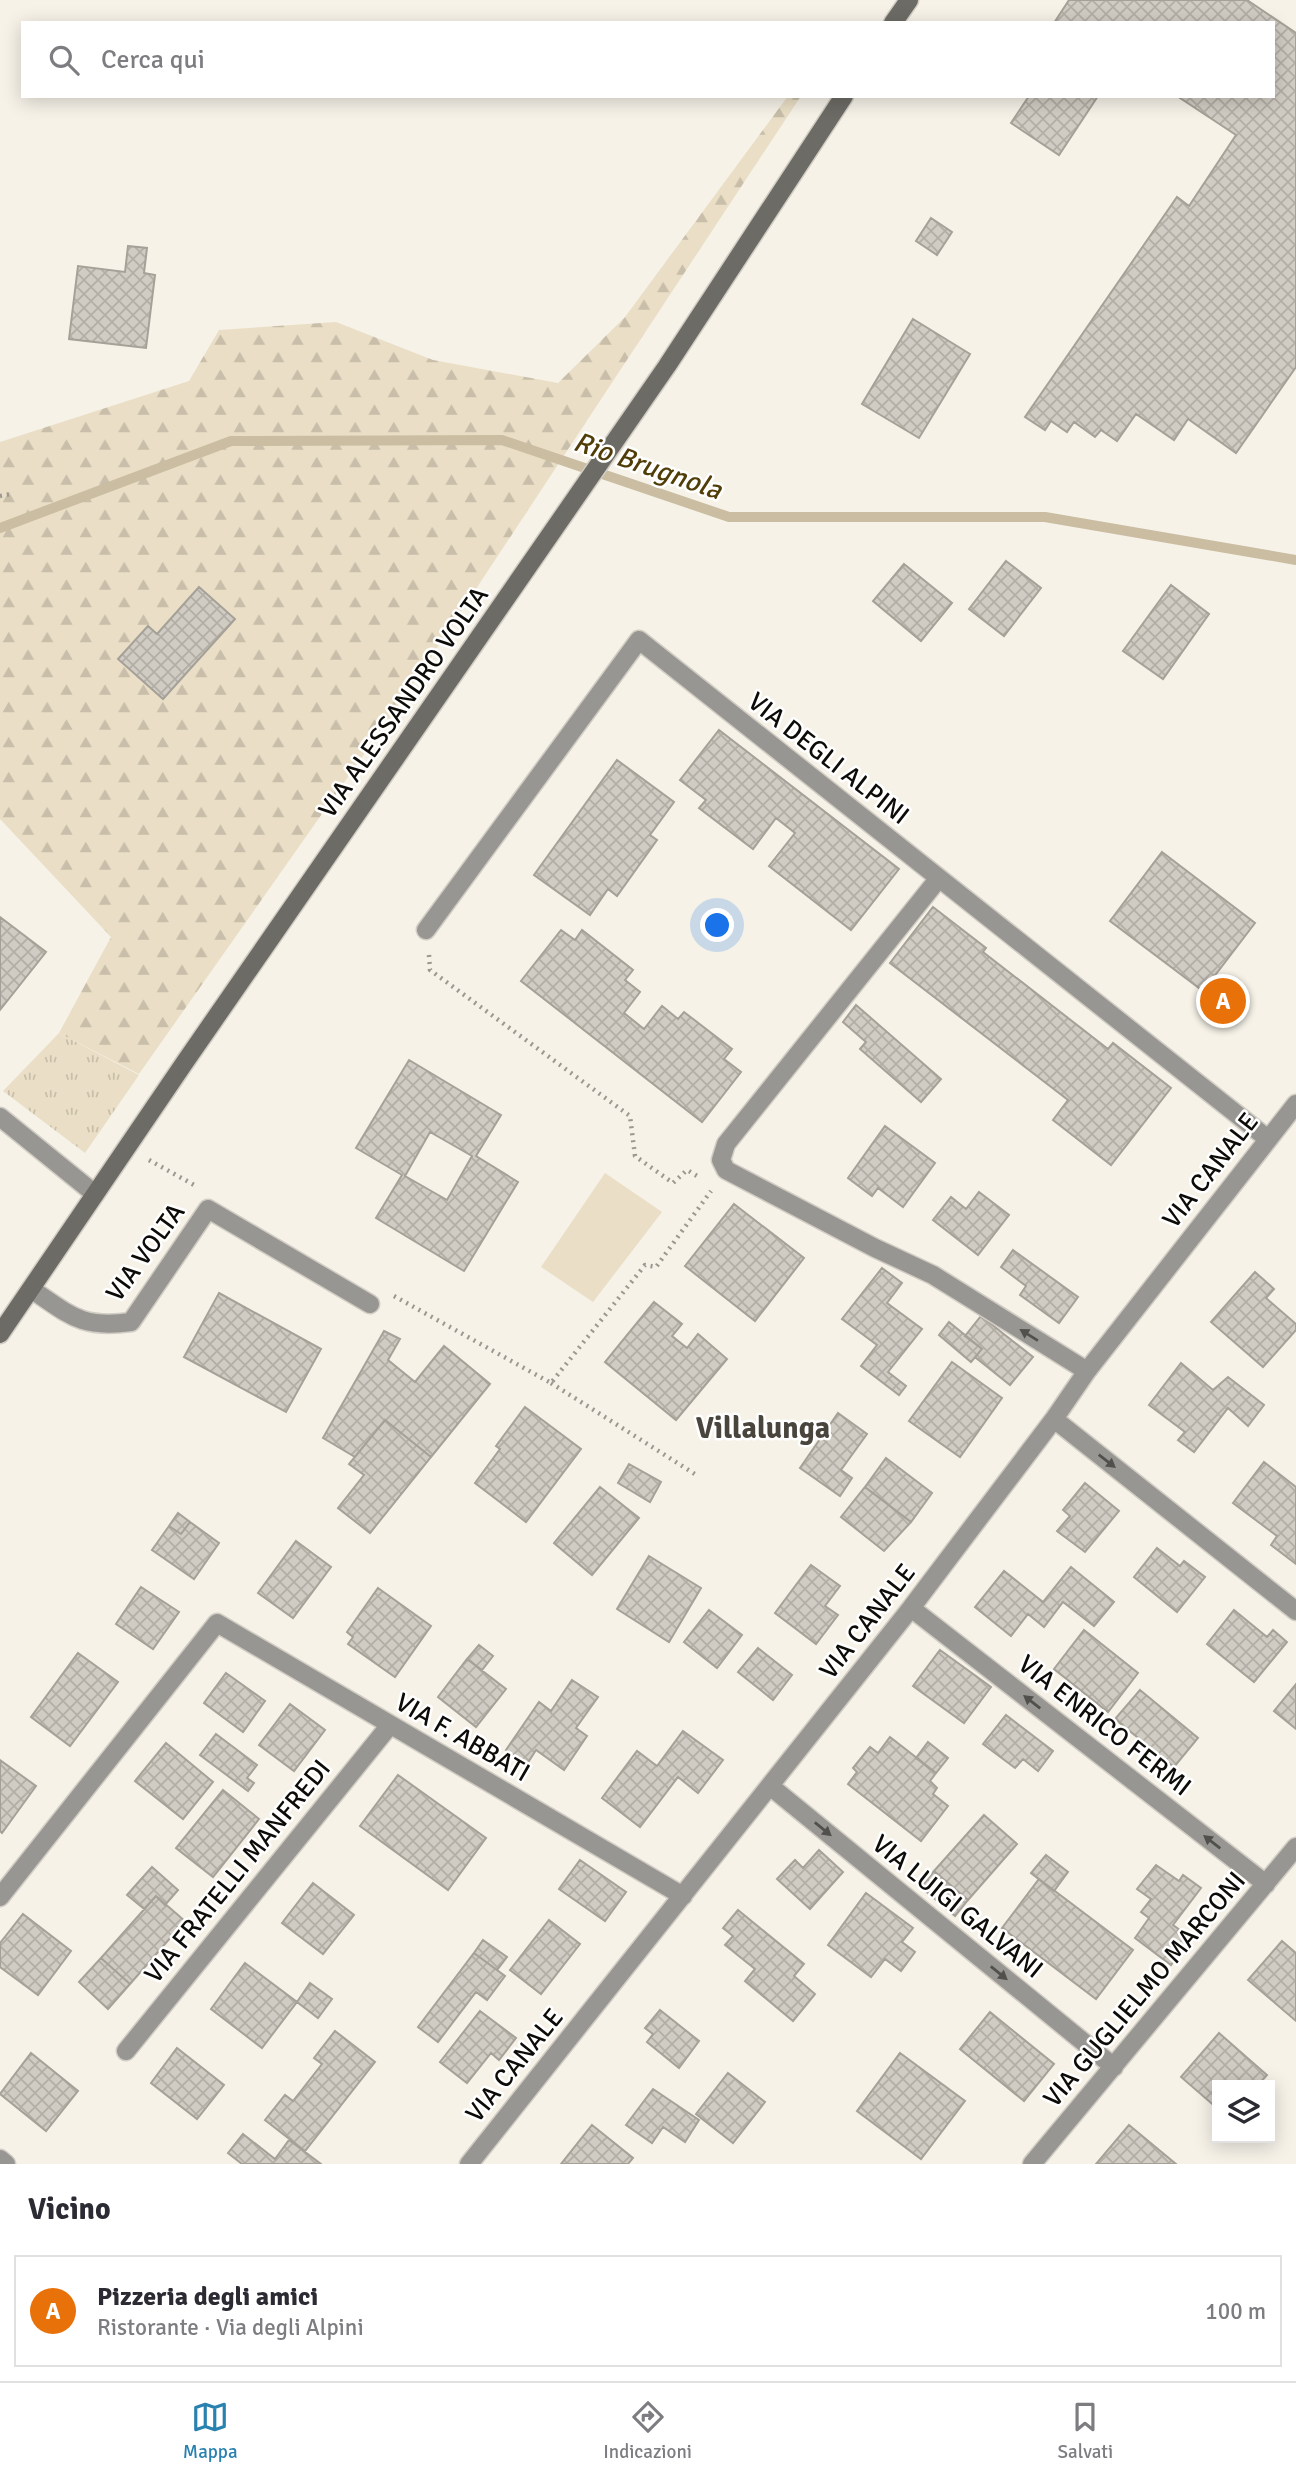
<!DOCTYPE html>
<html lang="it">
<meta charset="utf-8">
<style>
:root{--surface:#fff;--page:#f7f7f7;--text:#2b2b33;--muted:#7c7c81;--line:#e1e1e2;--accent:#2881af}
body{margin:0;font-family:Signika,sans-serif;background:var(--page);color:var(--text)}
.controls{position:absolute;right:21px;bottom:21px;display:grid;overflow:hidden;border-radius:0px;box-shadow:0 4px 18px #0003}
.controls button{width:63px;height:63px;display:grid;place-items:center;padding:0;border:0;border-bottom:2px solid var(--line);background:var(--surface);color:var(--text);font:35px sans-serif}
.you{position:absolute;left:718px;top:926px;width:24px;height:24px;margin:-18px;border:5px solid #fff;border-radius:50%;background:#1a73e8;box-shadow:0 0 0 10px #1a73e833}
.badge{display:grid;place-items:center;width:46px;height:46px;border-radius:50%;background:var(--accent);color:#fff;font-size:23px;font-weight:700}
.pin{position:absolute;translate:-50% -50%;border:4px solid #fff;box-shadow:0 2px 7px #0006}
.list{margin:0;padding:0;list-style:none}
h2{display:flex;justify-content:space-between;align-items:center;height:91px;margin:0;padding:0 28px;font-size:30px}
h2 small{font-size:23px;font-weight:400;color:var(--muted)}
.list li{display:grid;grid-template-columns:46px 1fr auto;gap:21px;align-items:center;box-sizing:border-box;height:112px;margin:0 14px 14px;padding:0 14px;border:2px solid var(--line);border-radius:0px}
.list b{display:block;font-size:26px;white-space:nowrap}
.list p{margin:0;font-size:23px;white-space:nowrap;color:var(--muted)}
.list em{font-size:23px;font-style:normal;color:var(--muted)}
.icon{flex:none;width:38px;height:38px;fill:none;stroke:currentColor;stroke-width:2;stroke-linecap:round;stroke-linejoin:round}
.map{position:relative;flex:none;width:1296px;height:2164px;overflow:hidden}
.search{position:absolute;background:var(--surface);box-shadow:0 4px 18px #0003;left:21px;right:21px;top:21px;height:77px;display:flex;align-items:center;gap:18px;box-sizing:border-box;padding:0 24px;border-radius:0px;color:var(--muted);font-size:26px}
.sheet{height:217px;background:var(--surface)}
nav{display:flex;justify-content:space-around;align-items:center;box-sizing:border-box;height:98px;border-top:2px solid var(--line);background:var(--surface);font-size:19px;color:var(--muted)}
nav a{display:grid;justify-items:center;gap:4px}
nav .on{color:var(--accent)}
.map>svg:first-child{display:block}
.grass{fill:url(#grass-tufts)}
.forest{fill:url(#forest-firs)}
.park{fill:#eadfc6}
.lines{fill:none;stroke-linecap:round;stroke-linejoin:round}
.stream{stroke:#cabda1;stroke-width:10}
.building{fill:url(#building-cross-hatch);stroke:#a5a198;stroke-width:2;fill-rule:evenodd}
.minor-casing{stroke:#d1cdc4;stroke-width:21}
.secondary-casing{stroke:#d1cdc4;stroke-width:21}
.path{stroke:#9c9891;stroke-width:4.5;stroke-dasharray:2 5;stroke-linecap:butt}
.minor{stroke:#989692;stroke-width:18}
.secondary{stroke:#6d6b65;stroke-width:18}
.oneway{fill:#52504d}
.labels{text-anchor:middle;stroke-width:5;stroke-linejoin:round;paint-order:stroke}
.street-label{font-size:26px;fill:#0d0b08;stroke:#fff}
.water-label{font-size:28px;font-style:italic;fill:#513d08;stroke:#fff}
.quarter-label{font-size:30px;font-weight:bold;fill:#49453d;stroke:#fff}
</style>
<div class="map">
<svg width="1296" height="2164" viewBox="0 0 1296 2164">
<defs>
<pattern id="grass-tufts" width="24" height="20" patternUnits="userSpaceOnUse" patternTransform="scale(1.75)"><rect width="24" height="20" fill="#eadfc6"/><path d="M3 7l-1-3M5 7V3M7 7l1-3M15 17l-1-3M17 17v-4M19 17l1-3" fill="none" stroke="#c8bea9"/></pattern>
<pattern id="forest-firs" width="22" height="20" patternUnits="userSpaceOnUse" patternTransform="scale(1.75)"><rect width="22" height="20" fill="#eadfc6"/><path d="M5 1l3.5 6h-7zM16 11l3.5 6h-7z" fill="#c8bea9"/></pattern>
<pattern id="building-cross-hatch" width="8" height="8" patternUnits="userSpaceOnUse" patternTransform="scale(1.75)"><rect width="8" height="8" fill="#d1ccc3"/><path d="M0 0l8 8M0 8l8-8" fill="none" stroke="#b2aea6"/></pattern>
</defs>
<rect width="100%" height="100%" fill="#f6f2e8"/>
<path class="grass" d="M 59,1033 L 139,1075 L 85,1153 L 3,1091 Z"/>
<path class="forest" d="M 788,96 L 801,96 L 412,686 L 139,1074 L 59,1033 L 111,937 L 0,819 L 0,442 L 189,381 L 219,330 L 336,322 L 433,360 L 558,383 L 625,317 Z"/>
<path class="park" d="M 605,1173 L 662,1212 L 593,1302 L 541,1267 Z"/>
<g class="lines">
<path class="stream" d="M 0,528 L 231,441 L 502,440 L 729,517 L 1045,517 L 1296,560"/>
</g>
<path class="building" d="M 1069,0 L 1247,0 L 1296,33 L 1296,367 L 1236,453 L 1188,419 L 1174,440 L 1136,414 L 1117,441 L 1101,430 L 1095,437 L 1074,422 L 1067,432 L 1051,421 L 1045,430 L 1025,417 L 1177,197 L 1189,206 L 1236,135 L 1177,96 L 1273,96 L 1273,23 L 1054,23 Z
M 1029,96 L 1098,96 L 1059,155 L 1011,123 Z
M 931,218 L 952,232 L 937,255 L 916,241 Z
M 128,246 L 147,248 L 144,273 L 155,275 L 146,348 L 69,339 L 78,266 L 125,272 Z
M 913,319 L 970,354 L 919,438 L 862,404 Z
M 1006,561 L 1041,588 L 1004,636 L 969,609 Z
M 904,564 L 952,603 L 921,641 L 873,601 Z
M 1171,585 L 1209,614 L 1163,679 L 1123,651 Z
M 199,587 L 235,619 L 163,699 L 118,659 L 148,626 L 157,634 Z
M 719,730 L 899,869 L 851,930 L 769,866 L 795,833 L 776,818 L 753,849 L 699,808 L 706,800 L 680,780 Z
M 617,760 L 674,802 L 650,835 L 657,840 L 617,896 L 608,889 L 590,915 L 534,875 Z
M 1162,852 L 1255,923 L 1203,991 L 1110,921 Z
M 933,907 L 986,948 L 983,952 L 1108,1049 L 1113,1043 L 1171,1088 L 1111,1165 L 1053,1120 L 1068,1100 L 890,963 Z
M 0,917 L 46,952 L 0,1010 Z
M 561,930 L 575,940 L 582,930 L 633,970 L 625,980 L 640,992 L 624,1013 L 644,1029 L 662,1006 L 678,1019 L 684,1012 L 732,1049 L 724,1059 L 741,1072 L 702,1122 L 521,981 Z
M 856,1005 L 941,1079 L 921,1102 L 860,1049 L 866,1042 L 843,1022 Z
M 409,1060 L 501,1115 L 476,1156 L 518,1182 L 464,1271 L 376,1218 L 402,1175 L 356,1148 ZM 430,1132 L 472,1156 L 447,1200 L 405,1176 Z
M 885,1126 L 935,1163 L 903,1207 L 878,1188 L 872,1196 L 848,1178 Z
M 979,1192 L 1009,1215 L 978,1255 L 933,1220 L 951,1197 L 966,1209 Z
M 734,1204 L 804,1258 L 755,1321 L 685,1266 Z
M 1013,1250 L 1078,1297 L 1059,1323 L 1020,1295 L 1026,1286 L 1001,1267 Z
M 882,1268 L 902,1283 L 887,1303 L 922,1329 L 888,1372 L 906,1386 L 899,1395 L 861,1366 L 877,1345 L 842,1319 Z
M 1255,1272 L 1274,1289 L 1266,1298 L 1296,1324 L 1296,1330 L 1263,1367 L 1211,1322 Z
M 219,1293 L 321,1349 L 286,1412 L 184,1357 Z
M 654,1302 L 682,1324 L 672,1336 L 687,1348 L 698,1334 L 727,1359 L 676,1420 L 605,1362 Z
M 981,1316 L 1033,1357 L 1010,1385 L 975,1357 L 982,1349 L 965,1336 Z
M 949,1322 L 982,1349 L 971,1362 L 939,1335 Z
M 384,1331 L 400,1339 L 388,1360 L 415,1382 L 444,1346 L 490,1384 L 431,1457 L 385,1420 L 355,1457 L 323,1438 Z
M 952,1362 L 1002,1398 L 960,1457 L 909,1421 Z
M 1181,1363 L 1213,1390 L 1228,1377 L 1264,1405 L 1248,1426 L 1228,1408 L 1194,1452 L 1178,1440 L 1185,1432 L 1149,1405 Z
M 525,1407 L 581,1449 L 526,1522 L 475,1483 L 500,1449 L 496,1446 Z
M 838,1413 L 867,1434 L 841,1470 L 852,1478 L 840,1496 L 800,1468 Z
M 385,1420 L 431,1457 L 370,1533 L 338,1508 L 364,1475 L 349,1464 Z
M 886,1458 L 932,1493 L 911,1522 L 865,1487 Z
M 1264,1462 L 1296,1487 L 1296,1564 L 1271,1545 L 1277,1536 L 1233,1503 Z
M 629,1464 L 661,1482 L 650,1502 L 618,1483 Z
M 1085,1483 L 1119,1511 L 1085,1552 L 1057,1531 L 1070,1516 L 1063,1510 Z
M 600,1487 L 639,1518 L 592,1575 L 554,1543 Z
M 865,1487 L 911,1522 L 884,1551 L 841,1517 Z
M 178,1513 L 190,1522 L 181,1534 L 169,1526 Z
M 190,1522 L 219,1543 L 194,1579 L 152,1550 L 169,1526 L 181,1534 Z
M 296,1541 L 331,1567 L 293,1618 L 258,1593 Z
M 1157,1548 L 1180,1566 L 1184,1561 L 1205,1577 L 1177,1612 L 1134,1577 Z
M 649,1556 L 701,1588 L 669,1642 L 617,1609 Z
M 811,1565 L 840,1586 L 825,1606 L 838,1615 L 816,1644 L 775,1613 Z
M 1071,1567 L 1114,1602 L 1094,1626 L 1063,1602 L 1044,1627 L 1028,1614 L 1011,1636 L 975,1607 L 1004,1571 L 1043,1602 Z
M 141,1587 L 179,1612 L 153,1649 L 116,1624 Z
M 378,1588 L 431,1626 L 395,1677 L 348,1644 L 353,1637 L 347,1632 Z
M 709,1610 L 742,1635 L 717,1668 L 684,1642 Z
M 1234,1610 L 1267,1637 L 1273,1630 L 1287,1642 L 1254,1682 L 1207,1644 Z
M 1084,1630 L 1138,1673 L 1108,1712 L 1054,1669 Z
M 479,1645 L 493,1656 L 482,1670 L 467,1659 Z
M 758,1648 L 792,1675 L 773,1700 L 738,1672 Z
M 940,1650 L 991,1687 L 964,1723 L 913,1686 Z
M 78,1653 L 118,1682 L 70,1746 L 31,1717 Z
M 467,1659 L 506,1689 L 476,1727 L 438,1697 Z
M 226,1673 L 265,1701 L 243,1732 L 204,1703 Z
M 572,1680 L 598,1697 L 576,1728 L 587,1736 L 564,1770 L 536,1750 L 527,1764 L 506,1750 L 539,1702 L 551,1711 Z
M 1296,1684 L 1296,1729 L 1274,1711 Z
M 1140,1690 L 1198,1738 L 1174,1767 L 1115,1719 Z
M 290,1704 L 325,1730 L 294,1771 L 259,1745 Z
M 1006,1715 L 1053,1751 L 1038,1771 L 1023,1759 L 1015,1768 L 983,1744 Z
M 683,1731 L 723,1760 L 698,1793 L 678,1777 L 640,1827 L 602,1798 L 637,1751 L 657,1766 Z
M 216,1734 L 257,1765 L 247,1778 L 254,1783 L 248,1791 L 200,1755 Z
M 890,1737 L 936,1773 L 930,1781 L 937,1788 L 933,1794 L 948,1806 L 921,1841 L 848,1784 L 857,1772 L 853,1768 L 870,1747 L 878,1753 Z
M 928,1742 L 948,1758 L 936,1773 L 916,1758 Z
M 166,1743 L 213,1782 L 183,1819 L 135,1781 Z
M 0,1760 L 36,1786 L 2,1833 L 0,1831 Z
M 398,1775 L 486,1838 L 448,1890 L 360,1826 Z
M 223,1790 L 259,1819 L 213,1877 L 176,1848 Z
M 984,1815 L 1017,1844 L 968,1900 L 934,1871 Z
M 819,1850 L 843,1872 L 810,1909 L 777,1879 L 795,1860 L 803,1868 Z
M 1046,1855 L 1068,1872 L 1054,1891 L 1031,1873 Z
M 580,1860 L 626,1892 L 605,1921 L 559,1889 Z
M 1156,1865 L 1179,1881 L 1183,1875 L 1201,1888 L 1173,1925 L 1191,1938 L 1171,1965 L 1135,1938 L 1149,1918 L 1141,1912 L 1151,1899 L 1137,1889 Z
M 152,1867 L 178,1890 L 165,1905 L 156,1896 L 144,1909 L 127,1895 Z
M 934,1871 L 968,1900 L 955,1916 L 921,1887 Z
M 1039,1879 L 1133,1950 L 1096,1999 L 1002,1928 Z
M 313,1883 L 354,1915 L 323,1954 L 282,1923 Z
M 866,1893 L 913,1928 L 902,1942 L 915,1952 L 901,1971 L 885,1959 L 871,1977 L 828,1945 Z
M 156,1896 L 185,1921 L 130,1984 L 101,1958 Z
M 738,1910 L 804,1964 L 794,1976 L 815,1994 L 793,2021 L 745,1981 L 755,1969 L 725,1945 L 733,1936 L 723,1928 Z
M 23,1914 L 71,1951 L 38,1995 L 0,1967 L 0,1943 Z
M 549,1920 L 580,1944 L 541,1994 L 510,1970 Z
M 483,1940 L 507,1957 L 497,1970 L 474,1953 Z
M 1282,1941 L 1296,1953 L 1296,2021 L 1248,1980 Z
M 474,1953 L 505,1976 L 487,2000 L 476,1992 L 438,2042 L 418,2027 Z
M 101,1958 L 130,1984 L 108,2009 L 79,1982 Z
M 245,1963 L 297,2002 L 262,2048 L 211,2009 Z
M 310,1983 L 332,1999 L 318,2018 L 297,2002 Z
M 660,2010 L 699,2041 L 679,2068 L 647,2042 L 653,2034 L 645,2028 Z
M 480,2011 L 516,2038 L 499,2060 L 491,2053 L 467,2083 L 440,2062 Z
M 990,2012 L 1054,2064 L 1024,2101 L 960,2049 Z
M 335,2031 L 375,2062 L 305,2151 L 265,2120 L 285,2095 L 293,2101 L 322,2064 L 314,2058 Z
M 1219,2033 L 1267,2075 L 1258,2085 L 1217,2085 L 1217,2108 L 1181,2077 Z
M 177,2048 L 224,2085 L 197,2119 L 151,2083 Z
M 31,2053 L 78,2091 L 46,2131 L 0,2094 Z
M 900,2053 L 965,2101 L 921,2159 L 857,2111 Z
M 728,2073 L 765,2102 L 733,2143 L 696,2114 Z
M 653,2089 L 699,2120 L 685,2142 L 663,2127 L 652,2143 L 626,2125 Z
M 592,2125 L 633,2158 L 628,2164 L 561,2164 Z
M 1129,2125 L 1176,2164 L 1096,2164 Z
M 243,2134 L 275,2159 L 289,2140 L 321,2164 L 242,2164 L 228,2153 Z"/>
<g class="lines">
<g class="minor-casing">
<path id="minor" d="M 939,878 L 726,1144 L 721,1160 L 726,1170 L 875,1248 L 933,1275 L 1087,1371
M 426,930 L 639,640 L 1268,1139
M 0,1117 L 95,1194
M 31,1289 C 70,1315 81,1329 131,1322 L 208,1209 L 370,1304
M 1054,1419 L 1296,1611
M 911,1608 L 1266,1884
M 770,1786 L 1114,2067
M 0,1897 L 217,1623 L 683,1896
M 126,2051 L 390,1725
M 0,2159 L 6,2164
M 469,2164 L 911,1608 L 1054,1419 L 1087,1371 L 1296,1104
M 1032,2164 L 1296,1847"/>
</g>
<g class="secondary-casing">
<path id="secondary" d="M 893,23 L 909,0
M 0,1334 L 185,1062 L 667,366 L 844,96"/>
</g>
<path class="path" d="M 0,496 L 11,494
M 429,955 L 430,970 L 630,1116 L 635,1156 L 673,1183 L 687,1170 L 699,1177
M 149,1160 L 196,1186
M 394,1296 L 551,1383 L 645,1265 L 656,1267 L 711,1191
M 551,1383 L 698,1476"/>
<use href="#minor" class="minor"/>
<use href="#secondary" class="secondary"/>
</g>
<defs><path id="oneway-solid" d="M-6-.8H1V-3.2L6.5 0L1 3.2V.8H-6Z" transform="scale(1.75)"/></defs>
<g class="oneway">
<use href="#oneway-solid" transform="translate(1029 1335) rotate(-148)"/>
<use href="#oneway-solid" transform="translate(1107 1461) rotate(38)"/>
<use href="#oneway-solid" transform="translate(1032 1702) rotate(-142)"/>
<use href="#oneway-solid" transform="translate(823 1829) rotate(39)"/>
<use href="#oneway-solid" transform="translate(1212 1842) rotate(-142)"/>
<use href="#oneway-solid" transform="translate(999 1973) rotate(39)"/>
</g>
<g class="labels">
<g class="street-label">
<text transform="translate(403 702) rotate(-55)" y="9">VIA ALESSANDRO VOLTA</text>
<text transform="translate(829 758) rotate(38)" y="9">VIA DEGLI ALPINI</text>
<text transform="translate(1210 1170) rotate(-52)" y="9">VIA CANALE</text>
<text transform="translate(145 1252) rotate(-54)" y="9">VIA VOLTA</text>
<text transform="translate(867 1621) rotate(-52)" y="9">VIA CANALE</text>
<text transform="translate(1105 1725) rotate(38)" y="9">VIA ENRICO FERMI</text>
<text transform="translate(463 1737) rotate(30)" y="9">VIA F. ABBATI</text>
<text transform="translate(237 1871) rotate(-51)" y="9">VIA FRATELLI MANFREDI</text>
<text transform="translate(958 1906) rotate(39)" y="9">VIA LUIGI GALVANI</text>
<text transform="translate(1144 1989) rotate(-50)" y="9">VIA GUGLIELMO MARCONI</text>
<text transform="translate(514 2065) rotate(-51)" y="9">VIA CANALE</text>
</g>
<g class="water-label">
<text transform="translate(648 465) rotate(19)" y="10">Rio Brugnola</text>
</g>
<g class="quarter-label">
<text x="763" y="1438">Villalunga</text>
</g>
</g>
</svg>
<div class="controls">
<button><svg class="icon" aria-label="layers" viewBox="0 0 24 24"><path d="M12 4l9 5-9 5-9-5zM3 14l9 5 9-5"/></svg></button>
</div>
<div class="you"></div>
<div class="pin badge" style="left:1223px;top:1001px;background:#e8710a">A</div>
<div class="search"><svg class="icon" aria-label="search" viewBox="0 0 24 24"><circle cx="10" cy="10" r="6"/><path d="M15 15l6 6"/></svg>Cerca qui</div>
</div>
<section class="sheet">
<h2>Vicino<small></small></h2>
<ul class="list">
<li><span class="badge" style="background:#e8710a">A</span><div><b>Pizzeria degli amici</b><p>Ristorante · Via degli Alpini</p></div><em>100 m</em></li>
</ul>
</section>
<nav>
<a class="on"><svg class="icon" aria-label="map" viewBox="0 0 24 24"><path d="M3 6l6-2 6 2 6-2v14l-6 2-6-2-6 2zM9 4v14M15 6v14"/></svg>Mappa</a>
<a><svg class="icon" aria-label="directions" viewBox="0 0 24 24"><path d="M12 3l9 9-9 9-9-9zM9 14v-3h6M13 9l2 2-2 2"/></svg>Indicazioni</a>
<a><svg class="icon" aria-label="saved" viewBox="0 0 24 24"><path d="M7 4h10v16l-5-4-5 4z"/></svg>Salvati</a>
</nav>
